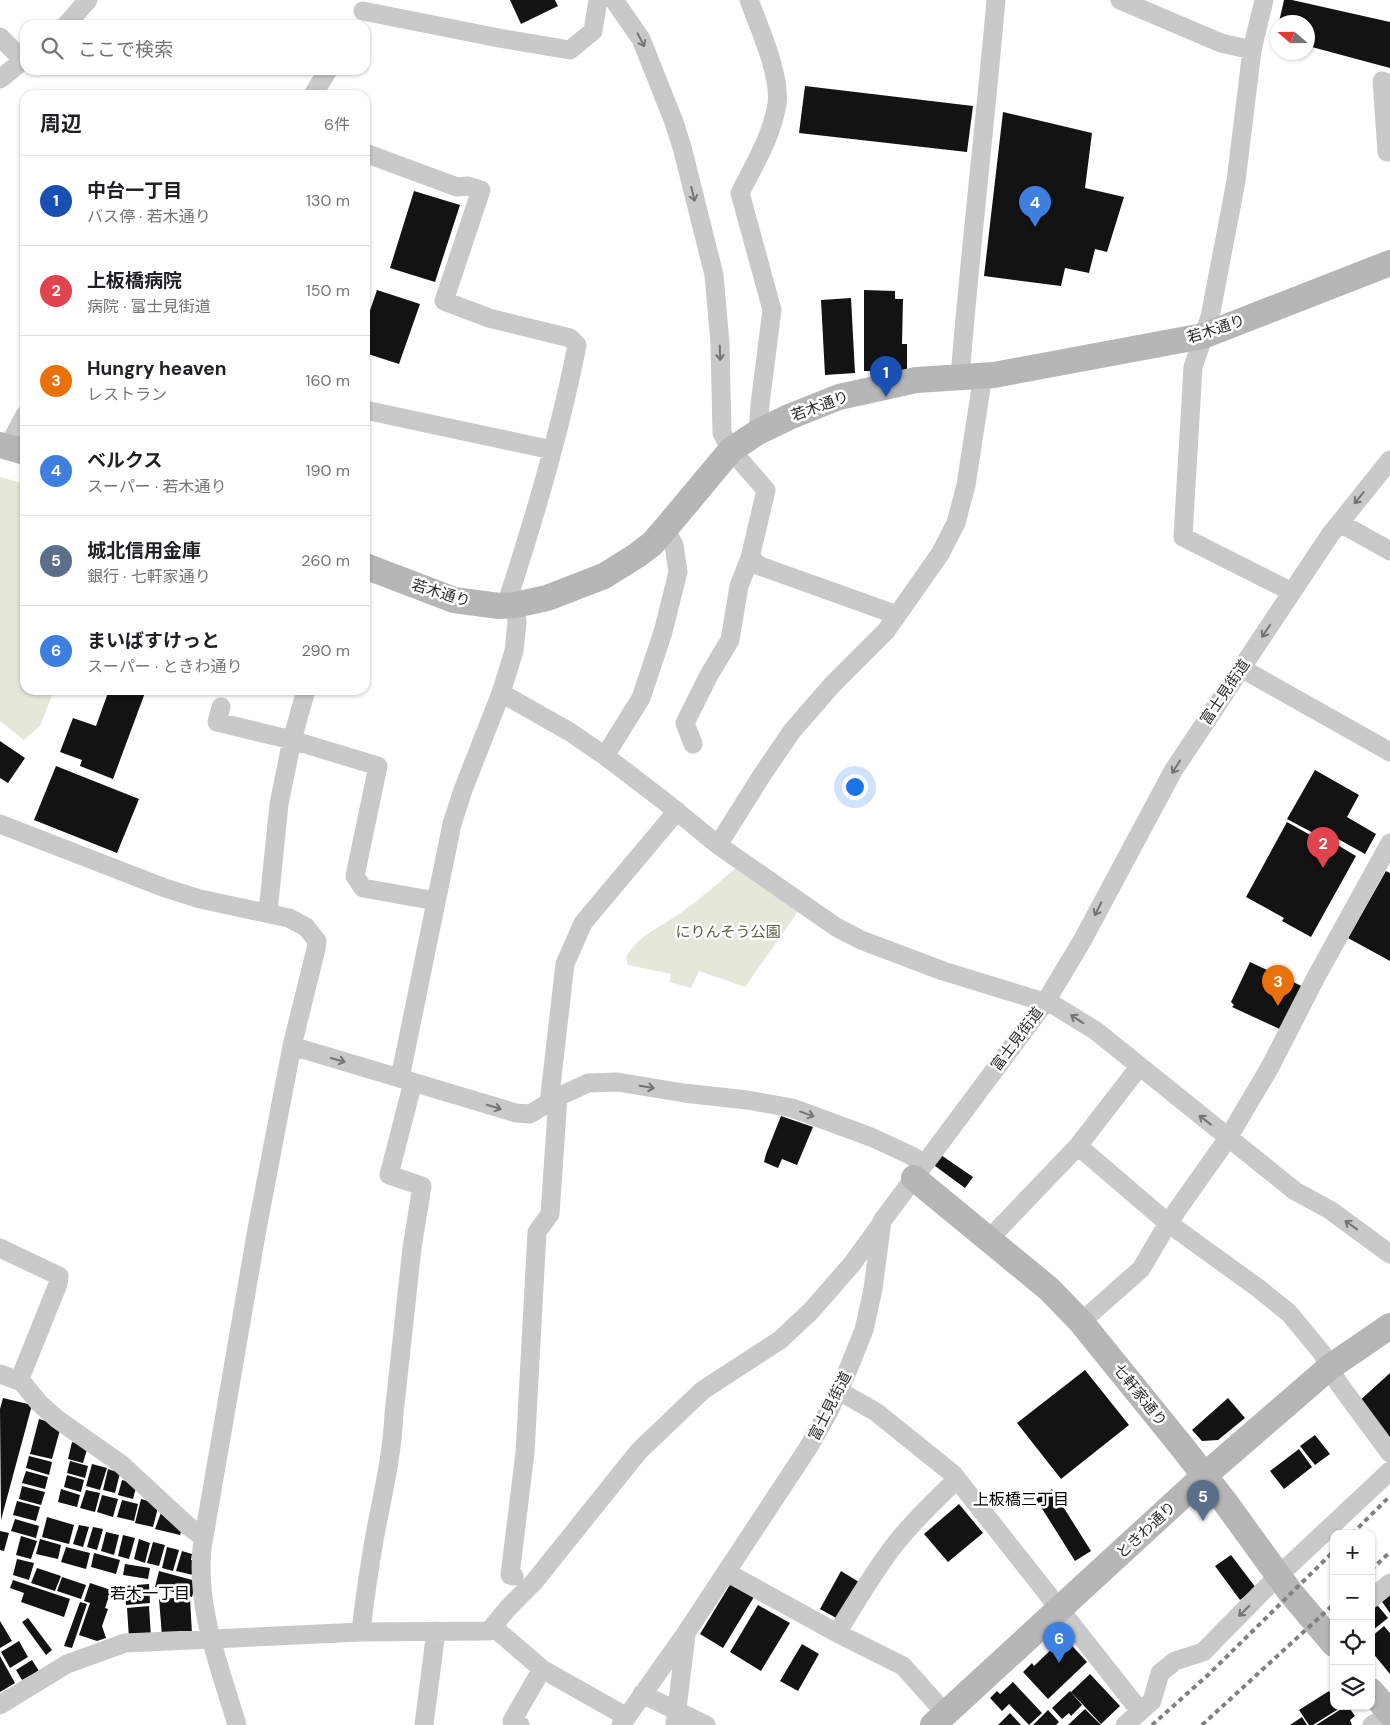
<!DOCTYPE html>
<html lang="ja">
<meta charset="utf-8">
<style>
:root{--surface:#fff;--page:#f6f6f6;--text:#202124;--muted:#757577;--line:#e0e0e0;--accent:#db2777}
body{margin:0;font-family:"DM Sans","Noto Sans JP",sans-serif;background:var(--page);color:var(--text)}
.controls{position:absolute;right:15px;bottom:15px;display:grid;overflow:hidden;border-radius:10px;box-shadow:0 1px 4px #0004}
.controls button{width:45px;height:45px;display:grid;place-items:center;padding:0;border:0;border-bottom:1px solid var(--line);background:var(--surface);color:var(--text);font:25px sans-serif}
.compass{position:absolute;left:1270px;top:15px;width:45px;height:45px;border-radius:50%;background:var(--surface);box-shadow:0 1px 4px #0004;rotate:290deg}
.you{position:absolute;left:854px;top:786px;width:18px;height:18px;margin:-12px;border:4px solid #fff;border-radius:50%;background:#1a73e8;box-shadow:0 0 0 8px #1a73e833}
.badge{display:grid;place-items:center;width:32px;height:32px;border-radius:50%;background:var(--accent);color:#fff;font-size:16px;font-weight:700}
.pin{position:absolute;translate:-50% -41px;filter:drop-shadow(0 1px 2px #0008)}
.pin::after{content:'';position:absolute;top:26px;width:18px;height:15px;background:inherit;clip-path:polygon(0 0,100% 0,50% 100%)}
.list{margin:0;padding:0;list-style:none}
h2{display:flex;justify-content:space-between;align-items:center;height:65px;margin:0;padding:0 20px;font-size:21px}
h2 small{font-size:16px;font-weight:400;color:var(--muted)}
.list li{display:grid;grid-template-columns:32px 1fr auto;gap:15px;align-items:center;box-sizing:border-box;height:90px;padding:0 20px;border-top:1px solid var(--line)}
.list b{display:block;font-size:19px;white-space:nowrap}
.list p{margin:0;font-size:16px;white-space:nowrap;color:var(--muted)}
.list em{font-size:16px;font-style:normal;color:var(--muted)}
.icon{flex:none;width:28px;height:28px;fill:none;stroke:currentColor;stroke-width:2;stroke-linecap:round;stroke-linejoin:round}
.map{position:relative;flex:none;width:1390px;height:1725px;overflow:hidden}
.search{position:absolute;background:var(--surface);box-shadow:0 1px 4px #0004;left:20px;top:20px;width:350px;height:55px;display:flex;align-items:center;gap:12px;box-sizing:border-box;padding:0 18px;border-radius:15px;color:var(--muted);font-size:19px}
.panel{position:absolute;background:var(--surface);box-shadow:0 1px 4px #0004;left:20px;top:90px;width:350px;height:605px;border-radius:15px}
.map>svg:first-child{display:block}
.green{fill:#e4e8db}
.building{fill:#131313}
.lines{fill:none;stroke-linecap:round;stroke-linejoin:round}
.street{stroke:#c9c9c9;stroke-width:19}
.secondary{stroke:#b6b6b6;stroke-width:26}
.rail{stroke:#818181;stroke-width:4;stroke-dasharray:5 4;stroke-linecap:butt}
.oneway{stroke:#737373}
.labels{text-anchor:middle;stroke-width:5;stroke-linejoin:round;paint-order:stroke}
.street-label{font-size:15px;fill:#2c2c2c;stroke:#fff}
.park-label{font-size:15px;fill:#55623f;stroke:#fff}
.neighbourhood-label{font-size:16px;fill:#000;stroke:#fff}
</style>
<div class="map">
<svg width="1390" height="1725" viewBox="0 0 1390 1725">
<rect width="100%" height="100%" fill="#fff"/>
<path class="green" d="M 0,477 L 25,484 L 25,690 L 54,690 L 40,726 L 24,740 L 0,721 Z
M 737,867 L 799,910 L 745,987 L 699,971 L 691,988 L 670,982 L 671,974 L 628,965 L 626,958 C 637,935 663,926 682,912 C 701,898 719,882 737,867 Z"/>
<path class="building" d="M 510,0 L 555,0 L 558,6 L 521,24 Z
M 1284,0 L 1292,0 L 1390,22 L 1390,68 L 1308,46 L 1308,22 L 1279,22 Z
M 805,86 L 973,106 L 967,152 L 799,133 Z
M 1003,112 L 1092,133 L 1085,188 L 1124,197 L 1107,252 L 1095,249 L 1089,273 L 1065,268 L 1061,286 L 984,276 Z
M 414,191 L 460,205 L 435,282 L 390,268 Z
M 377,290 L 420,304 L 399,364 L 365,353 L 365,325 Z
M 864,290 L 895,291 L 895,299 L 903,299 L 902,344 L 907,344 L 907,371 L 864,371 Z
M 851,298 L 855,373 L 825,375 L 821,300 Z
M 109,690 L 146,690 L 113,779 L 80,766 L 82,760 L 60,752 L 73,718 L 96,726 Z
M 0,741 L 25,758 L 8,783 L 0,778 Z
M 56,766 L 139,799 L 117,853 L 34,820 Z
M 1315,770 L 1359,795 L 1347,817 L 1376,834 L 1365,854 L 1322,830 L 1319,836 L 1287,819 Z
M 1287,822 L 1321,841 L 1324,837 L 1356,856 L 1311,937 L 1282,921 L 1284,918 L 1246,897 Z
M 1386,871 L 1390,873 L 1390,961 L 1348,938 Z
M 1250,962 L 1308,989 L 1284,1031 L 1232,1007 L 1234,1005 L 1231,1002 Z
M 781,1116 L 813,1127 L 797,1165 L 782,1159 L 778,1168 L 764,1162 L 766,1154 Z
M 938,1153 L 973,1177 L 965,1188 L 931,1163 Z
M 1085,1370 L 1129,1425 L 1061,1479 L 1017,1423 Z
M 1390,1373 L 1390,1438 L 1357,1403 Z
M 3,1398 L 32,1405 L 1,1520 L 0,1409 Z
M 1228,1398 L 1245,1418 L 1218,1440 L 1202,1441 L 1192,1430 Z
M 39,1419 L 59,1425 L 60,1430 L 52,1459 L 30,1454 Z
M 1315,1435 L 1330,1454 L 1315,1465 L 1300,1446 Z
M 72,1442 L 88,1446 L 83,1463 L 68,1459 Z
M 1299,1449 L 1312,1467 L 1284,1489 L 1270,1471 Z
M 29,1456 L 52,1462 L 49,1475 L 26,1468 Z
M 70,1461 L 88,1466 L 85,1478 L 67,1473 Z
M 92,1464 L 107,1468 L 100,1490 L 86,1486 Z
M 108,1469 L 120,1473 L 115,1493 L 103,1490 Z
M 26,1471 L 48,1477 L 45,1489 L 22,1483 Z
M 67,1475 L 84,1480 L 81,1492 L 64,1487 Z
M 122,1480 L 137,1484 L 133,1499 L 118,1495 Z
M 22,1486 L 45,1492 L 41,1505 L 19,1499 Z
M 61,1489 L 80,1495 L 77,1507 L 58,1502 Z
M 1052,1489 L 1091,1551 L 1075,1561 L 1036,1499 Z
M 86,1490 L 100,1493 L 95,1512 L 80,1508 Z
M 102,1495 L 118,1499 L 113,1517 L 97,1512 Z
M 141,1499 L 159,1504 L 153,1527 L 135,1523 Z
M 122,1500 L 138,1504 L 134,1521 L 117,1517 Z
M 17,1501 L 40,1507 L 36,1521 L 13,1515 Z
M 959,1504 L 983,1533 L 948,1562 L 924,1534 Z
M 162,1510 L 183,1526 L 180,1535 L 155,1529 Z
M 47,1517 L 74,1525 L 69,1544 L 42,1537 Z
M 15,1519 L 39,1526 L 36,1538 L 11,1531 Z
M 79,1525 L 89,1527 L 83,1547 L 73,1544 Z
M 93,1527 L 103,1529 L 97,1550 L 87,1547 Z
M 0,1531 L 9,1533 L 4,1551 L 0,1550 Z
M 106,1532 L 119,1535 L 114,1555 L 101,1551 Z
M 123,1535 L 135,1538 L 129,1559 L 118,1556 Z
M 21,1536 L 37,1541 L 31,1559 L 16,1555 Z
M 40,1539 L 61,1545 L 58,1559 L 36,1554 Z
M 139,1539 L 150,1543 L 145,1563 L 134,1559 Z
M 153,1542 L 165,1545 L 159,1566 L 147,1563 Z
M 66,1547 L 90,1553 L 86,1569 L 61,1562 Z
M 167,1547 L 179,1550 L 173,1571 L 162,1568 Z
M 182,1551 L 192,1554 L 191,1560 L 197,1561 L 193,1575 L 176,1571 Z
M 94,1553 L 120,1560 L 116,1574 L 91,1567 Z
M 1231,1555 L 1256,1588 L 1240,1600 L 1215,1566 Z
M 17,1559 L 34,1563 L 29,1580 L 13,1575 Z
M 125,1564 L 150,1568 L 148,1579 L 123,1575 Z
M 37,1568 L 61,1576 L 55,1591 L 31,1583 Z
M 159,1571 L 196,1581 L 192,1597 L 155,1587 Z
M 841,1571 L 859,1582 L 838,1619 L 820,1609 Z
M 62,1577 L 86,1585 L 81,1599 L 57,1591 Z
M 13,1580 L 70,1599 L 64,1617 L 21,1602 L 24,1593 L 10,1588 Z
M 90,1583 L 111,1590 L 105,1608 L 108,1609 L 102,1626 L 106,1638 L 97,1641 L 79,1635 L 90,1603 L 84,1601 Z
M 731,1583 L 754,1597 L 723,1648 L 700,1634 Z
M 149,1584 L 150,1603 L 126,1605 L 124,1586 Z
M 1390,1593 L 1390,1613 L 1380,1599 Z
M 175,1598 L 175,1601 L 190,1599 L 192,1634 L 162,1636 L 159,1599 Z
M 1374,1601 L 1388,1618 L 1373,1630 L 1371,1628 L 1371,1604 Z
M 80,1602 L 87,1604 L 72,1648 L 64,1646 Z
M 758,1605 L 790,1623 L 761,1671 L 730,1652 Z
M 149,1606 L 151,1637 L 129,1638 L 127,1608 Z
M 28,1618 L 52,1650 L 46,1655 L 22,1622 Z
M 0,1621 L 12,1641 L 0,1648 Z
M 1384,1626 L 1390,1633 L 1390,1674 L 1371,1651 L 1371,1637 Z
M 1064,1637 L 1087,1662 L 1048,1699 L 1023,1672 L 1032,1663 L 1034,1666 Z
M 19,1641 L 28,1657 L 10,1668 L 1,1652 Z
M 802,1644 L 819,1654 L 798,1691 L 780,1681 Z
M 0,1656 L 15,1683 L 0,1692 Z
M 32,1660 L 39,1671 L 22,1680 L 16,1670 Z
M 1090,1674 L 1120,1706 L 1101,1724 L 1071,1692 Z
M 1013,1682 L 1042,1713 L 1029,1725 L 1009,1704 L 1002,1711 L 990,1698 L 997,1691 L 1000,1694 Z
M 1070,1691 L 1082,1705 L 1071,1716 L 1069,1713 L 1062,1719 L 1052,1708 Z
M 1329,1691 L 1334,1698 L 1334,1706 L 1340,1708 L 1313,1725 L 1309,1725 L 1299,1710 Z
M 1346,1706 L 1348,1706 L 1355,1716 L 1350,1720 L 1352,1725 L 1316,1725 Z
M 1085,1709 L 1101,1725 L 1068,1725 Z
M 1048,1710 L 1059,1722 L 1056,1725 L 1033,1725 Z
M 1010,1713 L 1021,1725 L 998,1725 Z
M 1302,1717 L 1307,1725 L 1290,1725 Z"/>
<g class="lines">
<path class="street" d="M 614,0 L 641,39 L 674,122 L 682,147 L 714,275 L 720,343 L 722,433 L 731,450 L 766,490 L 750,558 L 760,566 L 897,615
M 749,0 C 759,27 781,76 777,104 C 772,136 754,165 740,193 L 772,310 L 760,404 L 758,432
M 1120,0 L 1221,43 L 1252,50
M 1264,0 L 1252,50 L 1236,181 L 1210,317 L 1193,367 L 1183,537 L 1292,592
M 363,11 L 499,38 L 570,50 L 593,31 L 598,0
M 66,25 L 88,0
M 0,37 L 23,60
M 0,79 L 25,59
M 1390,84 L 1382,81 L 1387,152 L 1390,152
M 313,95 L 328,70
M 365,153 L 457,187 L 468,186 L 481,190 L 444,301 L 489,318 L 570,338 L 577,345 C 560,433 534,520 506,605
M 960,377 C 970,251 985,126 996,0
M 365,410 L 552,450
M 8,447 L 25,415
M 1340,523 L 1390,551
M 1241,668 L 1390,752
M 501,693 L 570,732 L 605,756 L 664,801 L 718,845 L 836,927 L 861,940 L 943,971 L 1054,1005 L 1096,1031 L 1295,1191 L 1330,1210 L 1390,1254
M 221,707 L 217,722 L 292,740 L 378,766 L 355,876 L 363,888 L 436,901
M 693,744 L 685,723 L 709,675 L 730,640 L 739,586 L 750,558
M 605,756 L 641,698 L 663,632 L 678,572 L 674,545 L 665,529
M 0,824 L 165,888 L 200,899 L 289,918 L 306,927 L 317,941 L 316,949 L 292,1046 L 257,1229 L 202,1548 C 196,1610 220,1667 237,1725
M 718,845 L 762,775 L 792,731 L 832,685 L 886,631 L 940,554 L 956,523 L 966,485 L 983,375
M 268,912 L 279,804 L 292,740 L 306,690
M 292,1046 L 516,1113 L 530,1114 L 558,1097 L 588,1083 L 617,1082 L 684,1093 L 747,1100 L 792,1108 L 871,1137 L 912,1156 L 924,1164
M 400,1078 L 452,824 L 463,790 L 501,693 L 514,651 L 517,622 L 515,605
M 549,1103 L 565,964 L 583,923 L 677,811
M 1078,1146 L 1168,1223 L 1258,1288 L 1289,1313 L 1322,1353 L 1339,1384 L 1390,1453
M 989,1239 L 1078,1146 L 1139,1067
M 0,1248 L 59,1276 L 58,1284 L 19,1381
M 1081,1322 L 1141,1269 L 1168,1223 L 1228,1138 L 1270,1067 L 1315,979 L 1390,843
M 0,1374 L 22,1382 L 39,1403 L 57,1419 L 121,1464 L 188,1526 L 203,1537
M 839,1391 L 876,1412 L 953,1474 L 1140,1711
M 726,1572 L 837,1633 L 903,1666 L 945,1713
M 514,1576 L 510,1575 L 525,1453 L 537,1232 L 550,1214 L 558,1097
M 1371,1599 L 1390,1583
M 493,1627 L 542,1669 L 627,1717
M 361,1632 C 364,1601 369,1571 374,1540 C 382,1498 392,1457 394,1414 L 412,1248 L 422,1186 L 389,1175 L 413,1082
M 837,1633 C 856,1602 874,1571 896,1543 C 914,1520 936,1500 957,1479
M 642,1694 L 706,1725
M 0,1705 L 67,1664 L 125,1643 L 361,1632 L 489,1631 L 508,1608 L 534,1582 L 639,1451 L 703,1390 L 780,1340 L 811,1311 L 852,1264 L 881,1224
M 424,1725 L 436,1631
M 520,1725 L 512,1721 L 542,1669
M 621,1725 L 686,1633 L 808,1448 L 829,1411 L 845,1377 L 864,1330 L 873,1289 L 882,1221 L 1046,1001 L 1082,941 L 1173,771 L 1330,535 L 1390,460
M 675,1725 L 686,1635
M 1125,1725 L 1152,1701 L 1160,1673 L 1175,1661 L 1203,1652 L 1278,1576 L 1390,1471
M 1372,1725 L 1390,1715"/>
<path class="secondary" d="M 0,445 L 25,452
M 365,566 L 454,600 L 499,606 L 515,605 L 547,598 L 604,576 L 636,556 L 652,544 L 665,529 L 731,450 L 758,432 L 789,417 L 839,397 L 916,380 L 994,375 L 1203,336 L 1390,263
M 914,1178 L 1049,1289 L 1081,1322 L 1183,1448 L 1225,1502 L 1291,1593 L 1334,1644
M 1371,1691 L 1390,1713
M 933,1725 L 1204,1476 L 1330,1367 L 1390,1326"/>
<path class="rail" d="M 1352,1534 L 1390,1496
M 1371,1570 L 1390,1552
M 1152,1725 L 1209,1674 L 1334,1551
M 1202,1725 L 1334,1604"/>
</g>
<defs><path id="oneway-shaft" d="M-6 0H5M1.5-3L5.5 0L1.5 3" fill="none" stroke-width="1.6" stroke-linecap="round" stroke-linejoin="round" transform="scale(1.25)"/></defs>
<g class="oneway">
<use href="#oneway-shaft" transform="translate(641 40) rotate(62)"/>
<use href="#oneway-shaft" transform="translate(693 194) rotate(76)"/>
<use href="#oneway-shaft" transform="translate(720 353) rotate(88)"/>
<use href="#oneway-shaft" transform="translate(1359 498) rotate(129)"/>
<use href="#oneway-shaft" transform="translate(1266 631) rotate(124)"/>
<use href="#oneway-shaft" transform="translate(1176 767) rotate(122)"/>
<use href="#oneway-shaft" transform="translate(1098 909) rotate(117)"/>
<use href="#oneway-shaft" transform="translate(1077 1019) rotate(-147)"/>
<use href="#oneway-shaft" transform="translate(338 1060) rotate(16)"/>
<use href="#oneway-shaft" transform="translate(647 1087) rotate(9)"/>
<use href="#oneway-shaft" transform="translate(494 1107) rotate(17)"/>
<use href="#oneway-shaft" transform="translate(807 1114) rotate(20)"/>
<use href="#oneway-shaft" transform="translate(1205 1120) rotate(-142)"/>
<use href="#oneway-shaft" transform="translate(1351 1225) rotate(-144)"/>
<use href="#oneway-shaft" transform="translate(1244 1611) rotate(135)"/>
</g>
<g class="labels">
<g class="street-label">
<text transform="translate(1216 329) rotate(-18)" y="5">若木通り</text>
<text transform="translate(820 406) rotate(-20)" y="5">若木通り</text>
<text transform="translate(441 593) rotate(17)" y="5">若木通り</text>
<text transform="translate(1225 692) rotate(-56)" y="5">富士見街道</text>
<text transform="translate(1017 1039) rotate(-53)" y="5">富士見街道</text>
<text transform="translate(1140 1395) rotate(51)" y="5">七軒家通り</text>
<text transform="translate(830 1406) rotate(-63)" y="5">富士見街道</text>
<text transform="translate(1146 1530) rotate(-43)" y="5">ときわ通り</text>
</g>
<g class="park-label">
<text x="728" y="937">にりんそう公園</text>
</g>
<g class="neighbourhood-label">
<text x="1021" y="1505">上板橋三丁目</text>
<text x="150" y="1599">若木一丁目</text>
</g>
</g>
</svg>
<div class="controls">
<button>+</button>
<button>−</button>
<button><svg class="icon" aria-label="locate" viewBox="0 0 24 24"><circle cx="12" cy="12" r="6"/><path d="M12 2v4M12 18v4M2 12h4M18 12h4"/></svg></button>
<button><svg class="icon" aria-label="layers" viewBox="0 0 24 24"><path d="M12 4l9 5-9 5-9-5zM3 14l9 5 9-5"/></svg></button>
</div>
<svg class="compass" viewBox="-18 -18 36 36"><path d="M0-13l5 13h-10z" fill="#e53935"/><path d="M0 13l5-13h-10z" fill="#757577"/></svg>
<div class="you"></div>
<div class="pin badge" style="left:886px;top:397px;background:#1a4fb4">1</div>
<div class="pin badge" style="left:1323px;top:868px;background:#e0444e">2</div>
<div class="pin badge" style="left:1278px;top:1006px;background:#e8710a">3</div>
<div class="pin badge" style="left:1035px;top:227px;background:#3f7fe0">4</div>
<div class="pin badge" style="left:1203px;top:1521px;background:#5c6f8a">5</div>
<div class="pin badge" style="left:1059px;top:1663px;background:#3f7fe0">6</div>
<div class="search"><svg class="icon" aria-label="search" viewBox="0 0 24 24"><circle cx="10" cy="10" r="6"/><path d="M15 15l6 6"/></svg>ここで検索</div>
<section class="panel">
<h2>周辺<small>6件</small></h2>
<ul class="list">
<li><span class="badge" style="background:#1a4fb4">1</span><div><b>中台一丁目</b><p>バス停 · 若木通り</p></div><em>130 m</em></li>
<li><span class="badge" style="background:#e0444e">2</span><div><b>上板橋病院</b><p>病院 · 富士見街道</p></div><em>150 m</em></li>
<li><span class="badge" style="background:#e8710a">3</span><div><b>Hungry heaven</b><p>レストラン</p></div><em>160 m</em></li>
<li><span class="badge" style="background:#3f7fe0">4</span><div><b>ベルクス</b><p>スーパー · 若木通り</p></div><em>190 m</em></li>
<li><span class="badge" style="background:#5c6f8a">5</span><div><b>城北信用金庫</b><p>銀行 · 七軒家通り</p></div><em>260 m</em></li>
<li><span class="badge" style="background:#3f7fe0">6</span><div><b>まいばすけっと</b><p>スーパー · ときわ通り</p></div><em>290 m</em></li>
</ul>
</section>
</div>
